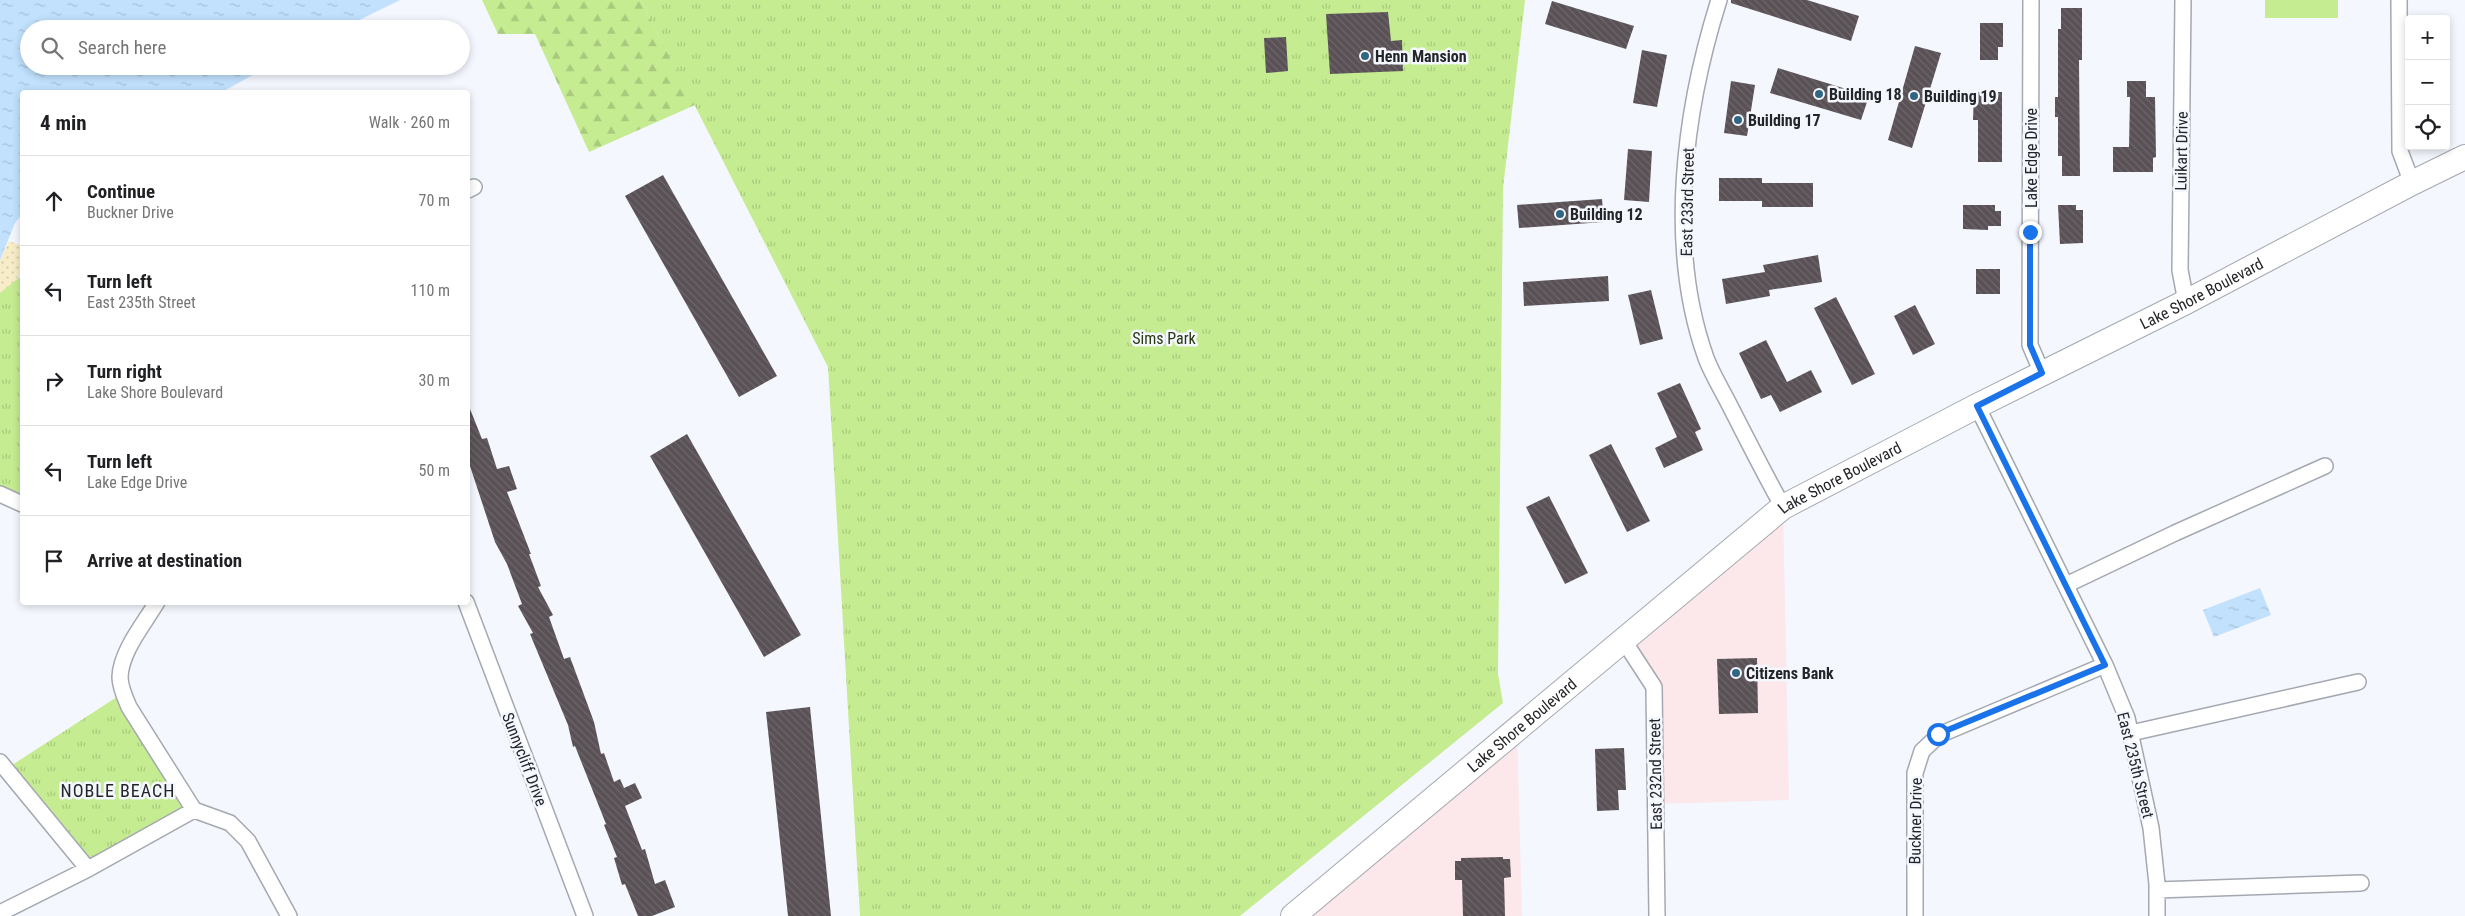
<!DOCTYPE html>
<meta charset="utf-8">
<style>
:root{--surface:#fff;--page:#f6f6f6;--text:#202124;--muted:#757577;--line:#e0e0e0}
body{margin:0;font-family:"Roboto Condensed",sans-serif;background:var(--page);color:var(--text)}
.controls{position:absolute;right:15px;top:15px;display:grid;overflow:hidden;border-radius:5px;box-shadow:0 2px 8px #0003}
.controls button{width:45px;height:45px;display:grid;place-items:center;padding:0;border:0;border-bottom:1px solid var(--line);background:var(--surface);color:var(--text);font:25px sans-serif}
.stop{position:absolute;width:15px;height:15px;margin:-11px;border:4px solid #1a73e8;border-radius:50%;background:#fff}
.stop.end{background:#1a73e8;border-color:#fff;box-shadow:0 1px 5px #0008}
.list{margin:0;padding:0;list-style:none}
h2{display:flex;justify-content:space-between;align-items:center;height:65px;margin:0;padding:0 20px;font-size:21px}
h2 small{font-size:16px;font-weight:400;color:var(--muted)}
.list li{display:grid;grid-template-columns:32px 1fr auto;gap:15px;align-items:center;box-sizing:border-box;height:90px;padding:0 20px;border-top:1px solid var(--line)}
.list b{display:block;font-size:19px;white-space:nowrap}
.list p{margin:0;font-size:16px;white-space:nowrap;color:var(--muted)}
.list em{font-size:16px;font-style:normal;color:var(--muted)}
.icon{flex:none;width:28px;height:28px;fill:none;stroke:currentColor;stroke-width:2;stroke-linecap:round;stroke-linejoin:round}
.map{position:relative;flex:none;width:2465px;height:916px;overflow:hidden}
.search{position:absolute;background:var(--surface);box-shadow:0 2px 8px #0003;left:20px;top:20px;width:450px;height:55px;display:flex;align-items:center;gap:12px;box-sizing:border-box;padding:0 18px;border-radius:28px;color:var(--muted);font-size:19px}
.panel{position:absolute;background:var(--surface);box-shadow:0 2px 8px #0003;left:20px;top:90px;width:450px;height:515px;border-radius:5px}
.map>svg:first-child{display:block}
.commercial{fill:#fce7eb}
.green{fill:#c5ec91}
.forest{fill:url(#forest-firs)}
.sand{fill:url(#sand-dots)}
.park{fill:url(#park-tufts)}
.water{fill:url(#water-ripples)}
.building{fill:url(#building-back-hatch)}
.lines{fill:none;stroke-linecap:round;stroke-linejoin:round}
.street-casing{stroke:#a4a8b0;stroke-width:18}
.primary-casing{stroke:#a4a8b0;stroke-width:26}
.street{stroke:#fff;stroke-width:15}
.primary{stroke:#fff;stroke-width:24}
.route{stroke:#1a73e8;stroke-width:6}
.poi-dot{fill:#316682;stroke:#f4f7fe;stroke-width:2}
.labels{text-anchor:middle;stroke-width:5;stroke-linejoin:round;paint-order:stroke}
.poi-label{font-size:16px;font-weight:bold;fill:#232528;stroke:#f4f7fe;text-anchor:start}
.street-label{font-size:16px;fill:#232528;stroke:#f4f7fe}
.park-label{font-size:16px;fill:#283710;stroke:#f4f7fe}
.neighbourhood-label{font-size:18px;letter-spacing:1px;fill:#232528;stroke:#f4f7fe}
</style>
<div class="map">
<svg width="2465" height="916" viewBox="0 0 2465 916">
<defs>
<pattern id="forest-firs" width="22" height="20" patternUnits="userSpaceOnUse" patternTransform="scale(1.25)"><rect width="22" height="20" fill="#c5ec91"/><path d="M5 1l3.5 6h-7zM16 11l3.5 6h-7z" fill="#a9ca7d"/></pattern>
<pattern id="sand-dots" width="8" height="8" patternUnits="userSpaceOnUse" patternTransform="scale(1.25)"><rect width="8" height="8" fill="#f7edc8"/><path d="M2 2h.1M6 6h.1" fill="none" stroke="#d3cbac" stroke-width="1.8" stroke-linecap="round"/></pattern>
<pattern id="park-tufts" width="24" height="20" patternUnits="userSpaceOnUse" patternTransform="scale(1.25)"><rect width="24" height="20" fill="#c5ec91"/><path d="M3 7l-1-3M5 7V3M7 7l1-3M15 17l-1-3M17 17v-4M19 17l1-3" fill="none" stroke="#a9ca7d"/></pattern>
<pattern id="water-ripples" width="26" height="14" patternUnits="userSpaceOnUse" patternTransform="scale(1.25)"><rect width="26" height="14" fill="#c1e1fd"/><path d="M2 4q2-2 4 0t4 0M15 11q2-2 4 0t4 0" fill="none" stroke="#a6c1d9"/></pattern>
<pattern id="building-back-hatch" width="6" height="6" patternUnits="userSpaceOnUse" patternTransform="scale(1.25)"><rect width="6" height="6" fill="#595155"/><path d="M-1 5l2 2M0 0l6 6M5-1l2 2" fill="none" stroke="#6d676a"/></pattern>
</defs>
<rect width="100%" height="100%" fill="#f4f7fe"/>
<path class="commercial" d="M 1783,507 L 1789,800 L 1656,804 L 1654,687 L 1624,641 Z
M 1517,729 L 1522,916 L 1293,916 Z"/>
<path class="green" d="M 2265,0 L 2338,0 L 2338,18 L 2265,18 Z"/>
<path class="forest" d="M 482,0 L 641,0 L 695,105 L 589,152 L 535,34 L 498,34 Z"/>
<path class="sand" d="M 9,241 L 22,246 C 22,272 23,279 0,293 L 0,260 Z"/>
<path class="park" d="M 641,0 L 1525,0 L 1503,188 L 1498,674 L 1503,703 L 1240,916 L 860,916 L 828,367 Z
M 22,271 L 22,504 L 0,494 L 0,293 L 20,277 Z
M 123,693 L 194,810 L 88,869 L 6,769 Z"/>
<path class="water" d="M 0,0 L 400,0 L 341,29 L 29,29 L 29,66 L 269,66 L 222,92 L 22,92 L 22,214 L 15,223 L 0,260 Z
M 2260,588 L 2271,615 L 2214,637 L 2203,610 Z"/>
<path class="building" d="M 1731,0 L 1807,0 L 1859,16 L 1851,41 L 1731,3 Z
M 1552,1 L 1634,26 L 1626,49 L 1545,24 Z
M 2061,8 L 2082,8 L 2082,60 L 2079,60 L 2080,176 L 2062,176 L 2062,156 L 2058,156 L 2058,117 L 2055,117 L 2055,97 L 2058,97 L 2058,29 L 2061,29 Z
M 1388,12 L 1391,41 L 1402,40 L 1403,71 L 1330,74 L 1326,14 Z
M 1980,23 L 2003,23 L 2003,47 L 1998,47 L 1998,60 L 1980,60 Z
M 1286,37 L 1288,71 L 1266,73 L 1264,38 Z
M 1915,46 L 1941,53 L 1912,148 L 1888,140 Z
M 1642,50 L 1667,55 L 1657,107 L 1633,103 Z
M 1778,68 L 1869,96 L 1861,120 L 1770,93 Z
M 1731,81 L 1755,85 L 1747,136 L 1724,133 Z
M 2127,81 L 2146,81 L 2146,97 L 2155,97 L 2156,157 L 2153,158 L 2153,172 L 2113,172 L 2113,147 L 2129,147 L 2130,97 L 2127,97 Z
M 1974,92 L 2002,92 L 2002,162 L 1978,162 L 1978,120 L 1973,120 Z
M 1628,149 L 1652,151 L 1649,202 L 1624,200 Z
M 663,175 L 777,376 L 739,397 L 625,196 Z
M 1719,178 L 1762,178 L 1762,183 L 1813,183 L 1813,207 L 1762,207 L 1762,201 L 1719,201 Z
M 1602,199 L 1604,222 L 1519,228 L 1517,205 Z
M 1963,205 L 1995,205 L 1995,211 L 2001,211 L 2001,226 L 1988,226 L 1988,230 L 1963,229 Z
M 2058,205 L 2076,205 L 2076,210 L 2083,210 L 2083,243 L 2060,244 Z
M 1818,255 L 1822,282 L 1769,290 L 1770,296 L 1726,304 L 1722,279 L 1765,272 L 1763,265 Z
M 1976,269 L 2000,269 L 2000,294 L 1976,294 Z
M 1608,276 L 1609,301 L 1524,306 L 1523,282 Z
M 1651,290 L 1663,339 L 1640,345 L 1628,295 Z
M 1836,297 L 1875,374 L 1852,385 L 1814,308 Z
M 1915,305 L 1935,344 L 1913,355 L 1894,316 Z
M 1766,340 L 1787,382 L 1811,370 L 1822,392 L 1780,412 L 1771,395 L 1761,399 L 1739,353 Z
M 1680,383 L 1701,429 L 1695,432 L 1703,450 L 1664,468 L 1655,448 L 1677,437 L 1657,393 Z
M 468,404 L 482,439 L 487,438 L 497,469 L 509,466 L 517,489 L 507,492 L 531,554 L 529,554 L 541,586 L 538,587 L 553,615 L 549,617 L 564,659 L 570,657 L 594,722 L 601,754 L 604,753 L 614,782 L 620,779 L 624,788 L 635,783 L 642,798 L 625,806 L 642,850 L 645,849 L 655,884 L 665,880 L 675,907 L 652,916 L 638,916 L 625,884 L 622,885 L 614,858 L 617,857 L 604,825 L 606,824 L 575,746 L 573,747 L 568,725 L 530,634 L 533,633 L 518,606 L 522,604 L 507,564 L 495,542 L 470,466 L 468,466 Z
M 687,434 L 801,635 L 764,657 L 650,456 Z
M 1611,444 L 1650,521 L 1627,532 L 1589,455 Z
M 1549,496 L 1588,573 L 1565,584 L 1526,507 Z
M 1757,658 L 1758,713 L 1719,714 L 1717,659 Z
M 810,707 L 831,916 L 788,916 L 766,712 Z
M 1624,748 L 1626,790 L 1618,790 L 1619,810 L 1597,811 L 1595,749 Z
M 1503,857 L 1503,859 L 1510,859 L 1511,877 L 1504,878 L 1505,916 L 1463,916 L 1462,880 L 1455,880 L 1455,861 L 1461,861 L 1461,858 Z"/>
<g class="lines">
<g class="street-casing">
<path id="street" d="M 1719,0 C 1684,111 1666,246 1706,358 C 1712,374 1722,390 1730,406 C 1747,439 1764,473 1783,507
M 2031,0 L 2030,345 L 2042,373
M 2183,0 L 2180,270 L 2186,302
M 2399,0 L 2400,151 L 2412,183
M 468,190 L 474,187
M 1977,406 L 2105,665 L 2127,718 L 2151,828 L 2157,884 L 2157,916
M 0,494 L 22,504
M 2066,585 L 2175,533 L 2325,466
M 157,602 C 144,624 121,651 120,677 C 120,687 125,698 129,707 L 194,810 L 230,823 L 248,841 L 289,916
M 466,602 L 585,916
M 1624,641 L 1654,687 L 1657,916
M 2131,733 L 2358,682
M 0,762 L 88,869 L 194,810
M 2157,890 L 2361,883
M 0,913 L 88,869
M 1915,916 L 1915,773 L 1922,751 L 1939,735 L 2105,665"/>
</g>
<g class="primary-casing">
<g id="primary">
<path id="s1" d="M 1293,916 L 1783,507 L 1977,406 L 2186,302 L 2412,183 L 2465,157"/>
</g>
</g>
<use href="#street" class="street"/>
<use href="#primary" class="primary"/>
</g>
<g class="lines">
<path class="route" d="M 1938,734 L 2105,665 L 1977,406 L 2042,373 L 2030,345 L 2030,232"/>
</g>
<g class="poi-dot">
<circle cx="1365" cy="56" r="5"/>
<circle cx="1819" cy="94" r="5"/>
<circle cx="1914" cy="96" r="5"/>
<circle cx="1738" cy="120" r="5"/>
<circle cx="1560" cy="214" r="5"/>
<circle cx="1736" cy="673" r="5"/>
</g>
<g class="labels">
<g class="poi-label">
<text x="1375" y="62">Henn Mansion</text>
<text x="1829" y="100">Building 18</text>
<text x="1924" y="102">Building 19</text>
<text x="1748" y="126">Building 17</text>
<text x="1570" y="220">Building 12</text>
<text x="1746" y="679">Citizens Bank</text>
</g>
<g class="street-label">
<text transform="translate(2181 151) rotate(-89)" y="6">Luikart Drive</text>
<text transform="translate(2031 158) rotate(-90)" y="6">Lake Edge Drive</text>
<text transform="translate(1687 202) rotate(-89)" y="6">East 233rd Street</text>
<text dy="6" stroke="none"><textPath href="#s1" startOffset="1108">Lake Shore Boulevard</textPath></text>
<text dy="6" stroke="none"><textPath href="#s1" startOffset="702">Lake Shore Boulevard</textPath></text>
<text dy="6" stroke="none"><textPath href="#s1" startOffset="298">Lake Shore Boulevard</textPath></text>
<text transform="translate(525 759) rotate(69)" y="6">Sunnycliff Drive</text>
<text transform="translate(2136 765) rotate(76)" y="6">East 235th Street</text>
<text transform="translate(1655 774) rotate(-91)" y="6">East 232nd Street</text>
<text transform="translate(1915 821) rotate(-89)" y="6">Buckner Drive</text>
</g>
<g class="park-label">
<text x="1164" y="344">Sims Park</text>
</g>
<g class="neighbourhood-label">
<text x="118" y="797">NOBLE BEACH</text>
</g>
</g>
</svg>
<div class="controls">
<button>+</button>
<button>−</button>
<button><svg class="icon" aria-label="locate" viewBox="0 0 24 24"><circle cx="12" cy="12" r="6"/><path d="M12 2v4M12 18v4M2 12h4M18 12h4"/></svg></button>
</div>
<div class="stop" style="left:1938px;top:734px"></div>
<div class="stop end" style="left:2030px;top:232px"></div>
<div class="search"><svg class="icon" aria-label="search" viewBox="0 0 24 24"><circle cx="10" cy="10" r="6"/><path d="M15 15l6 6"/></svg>Search here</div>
<section class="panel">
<h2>4 min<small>Walk · 260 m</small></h2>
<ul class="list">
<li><svg class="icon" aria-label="ahead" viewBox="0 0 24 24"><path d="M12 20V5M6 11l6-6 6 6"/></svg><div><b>Continue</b><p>Buckner Drive</p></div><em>70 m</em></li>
<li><svg class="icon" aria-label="left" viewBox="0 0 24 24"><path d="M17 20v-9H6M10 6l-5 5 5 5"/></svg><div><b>Turn left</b><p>East 235th Street</p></div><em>110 m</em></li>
<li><svg class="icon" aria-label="right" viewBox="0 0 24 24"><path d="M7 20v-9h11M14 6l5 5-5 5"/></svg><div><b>Turn right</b><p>Lake Shore Boulevard</p></div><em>30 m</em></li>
<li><svg class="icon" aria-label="left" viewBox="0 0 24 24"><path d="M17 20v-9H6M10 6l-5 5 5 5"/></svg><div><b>Turn left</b><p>Lake Edge Drive</p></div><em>50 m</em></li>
<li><svg class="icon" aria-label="arrive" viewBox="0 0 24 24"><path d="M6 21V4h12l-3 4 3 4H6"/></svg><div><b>Arrive at destination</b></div></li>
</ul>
</section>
</div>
